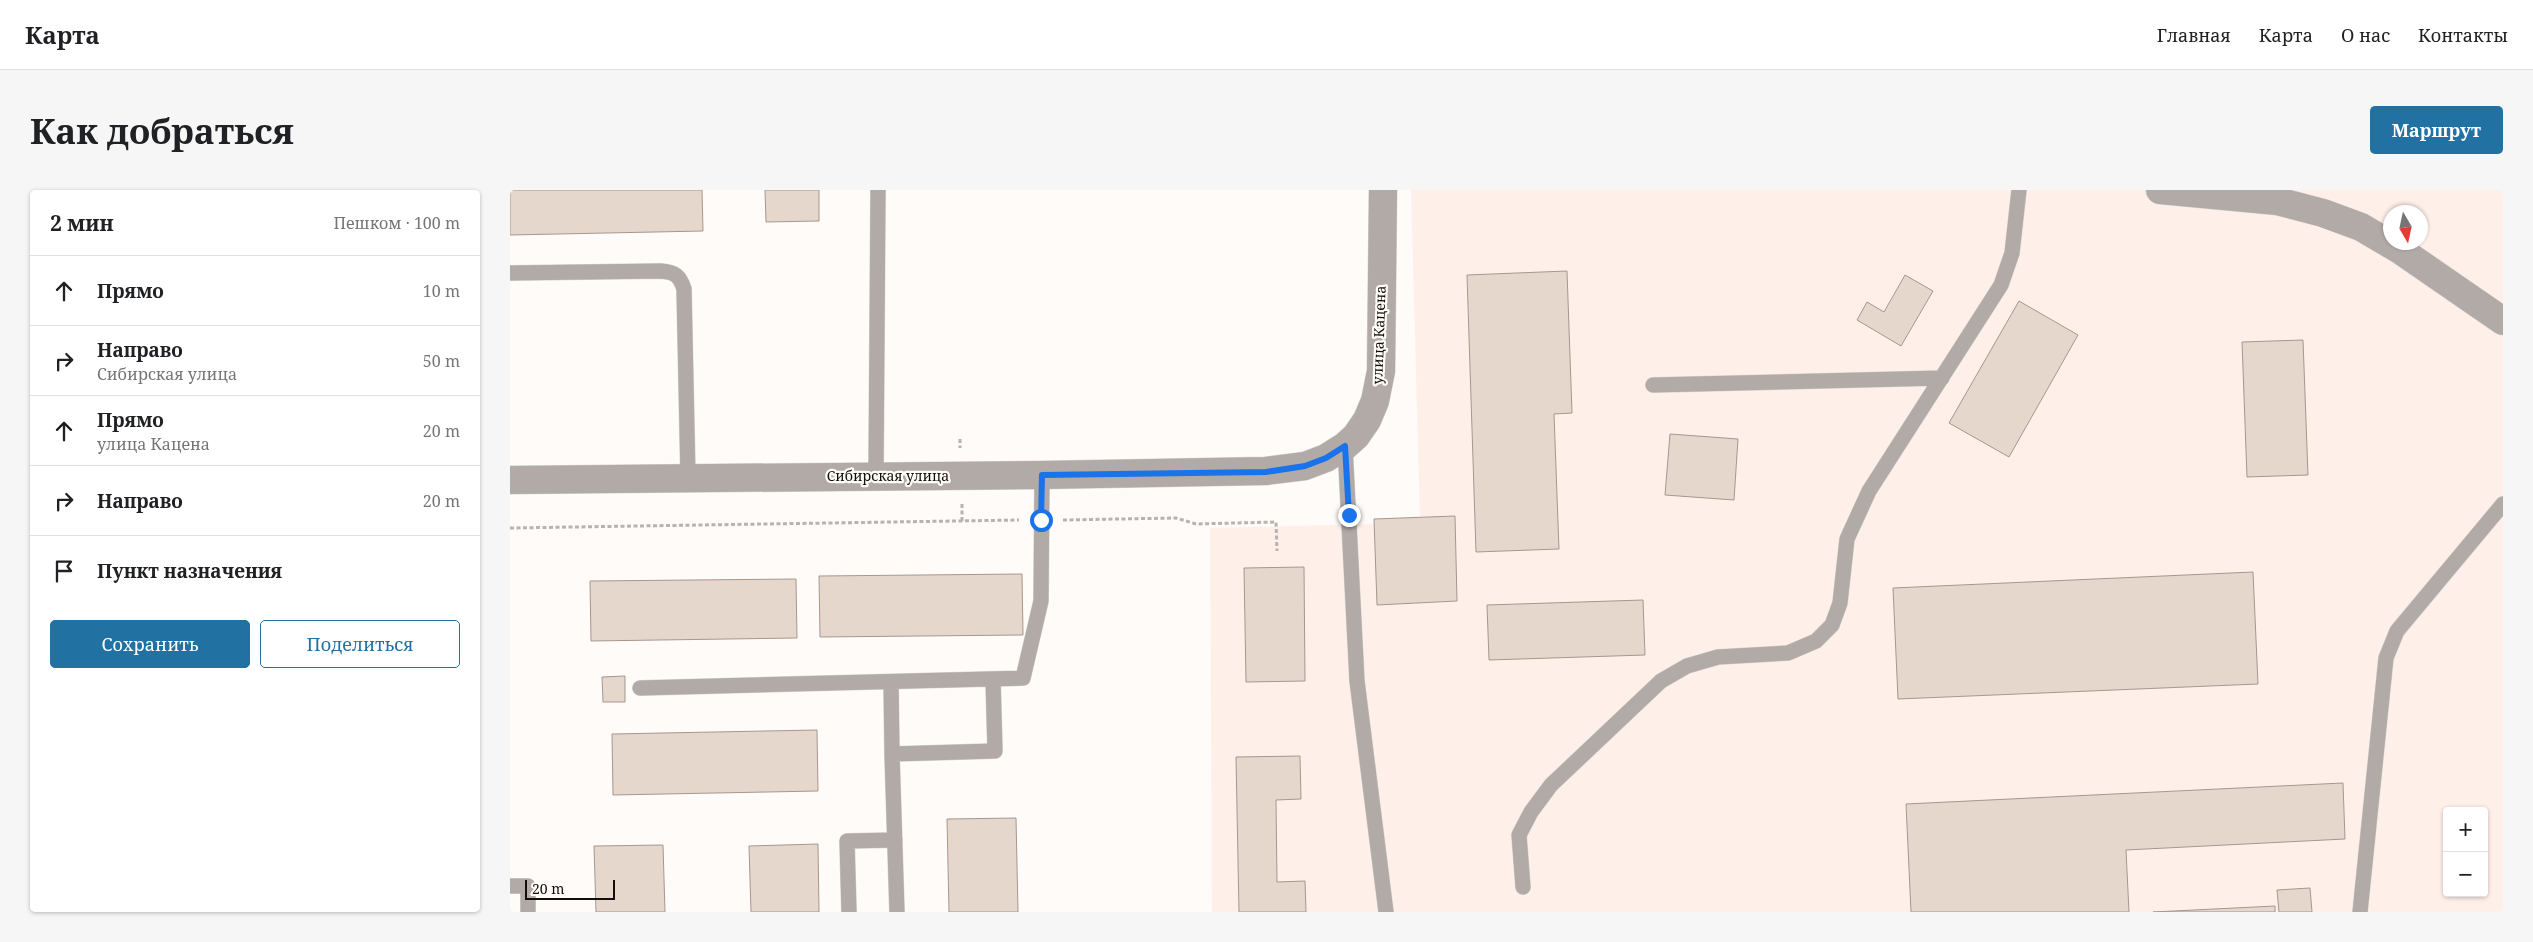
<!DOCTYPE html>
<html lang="ru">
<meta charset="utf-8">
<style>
:root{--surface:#fff;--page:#f6f6f6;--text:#202124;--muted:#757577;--line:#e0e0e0;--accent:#2171a3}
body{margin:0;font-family:"Noto Serif",serif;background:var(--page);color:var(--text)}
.controls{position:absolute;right:15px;bottom:15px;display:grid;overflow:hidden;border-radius:5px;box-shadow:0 1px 4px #0004}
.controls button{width:45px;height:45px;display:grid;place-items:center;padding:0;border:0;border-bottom:1px solid var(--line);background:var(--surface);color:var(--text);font:25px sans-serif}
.compass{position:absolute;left:1873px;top:15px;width:45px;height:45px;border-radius:50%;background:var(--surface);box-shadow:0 1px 4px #0004;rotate:171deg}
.scale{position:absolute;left:15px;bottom:12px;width:90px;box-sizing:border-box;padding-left:5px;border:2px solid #130e0b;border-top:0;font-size:14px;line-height:18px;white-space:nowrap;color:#130e0b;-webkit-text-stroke:4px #fefbf9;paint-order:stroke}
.stop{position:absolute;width:15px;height:15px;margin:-11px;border:4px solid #1a73e8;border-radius:50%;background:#fff}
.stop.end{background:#1a73e8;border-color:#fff;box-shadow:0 1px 5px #0008}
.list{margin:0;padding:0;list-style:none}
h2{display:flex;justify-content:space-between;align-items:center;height:65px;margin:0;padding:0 20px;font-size:21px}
h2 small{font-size:16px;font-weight:400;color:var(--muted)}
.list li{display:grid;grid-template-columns:32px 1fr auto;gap:15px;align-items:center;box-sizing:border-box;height:70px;padding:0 20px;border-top:1px solid var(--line)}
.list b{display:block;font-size:19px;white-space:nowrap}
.list p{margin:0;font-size:16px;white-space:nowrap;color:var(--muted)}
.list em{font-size:16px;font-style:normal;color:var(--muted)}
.actions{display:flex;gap:10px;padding:15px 20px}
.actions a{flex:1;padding:11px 0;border:1px solid var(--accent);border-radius:5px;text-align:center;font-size:18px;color:var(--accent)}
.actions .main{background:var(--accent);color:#fff}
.icon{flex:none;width:28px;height:28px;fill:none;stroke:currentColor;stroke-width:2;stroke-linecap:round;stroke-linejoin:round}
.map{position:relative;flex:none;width:1993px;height:722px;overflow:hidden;border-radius:5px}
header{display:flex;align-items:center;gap:30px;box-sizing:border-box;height:70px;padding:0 25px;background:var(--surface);border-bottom:1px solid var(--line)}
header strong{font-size:24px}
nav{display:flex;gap:28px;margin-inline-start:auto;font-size:18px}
.intro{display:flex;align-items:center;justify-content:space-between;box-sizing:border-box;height:120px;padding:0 30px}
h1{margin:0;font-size:35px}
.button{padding:12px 22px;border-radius:5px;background:var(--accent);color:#fff;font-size:18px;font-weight:700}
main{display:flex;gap:30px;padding:0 30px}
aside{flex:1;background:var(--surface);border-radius:5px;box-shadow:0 1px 4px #0004}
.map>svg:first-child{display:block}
.built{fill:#fef0e8;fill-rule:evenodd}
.building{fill:#e6d7cd;stroke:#a6978e}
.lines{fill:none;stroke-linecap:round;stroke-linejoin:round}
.lane-casing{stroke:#d8d5d3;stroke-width:16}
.street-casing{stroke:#d8d5d3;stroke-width:29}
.path{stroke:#b6b3b1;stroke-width:3;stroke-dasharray:4 2.5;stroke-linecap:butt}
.lane{stroke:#b1aaa6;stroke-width:15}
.street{stroke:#b1aaa6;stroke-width:28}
.route{stroke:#1a73e8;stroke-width:6}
.labels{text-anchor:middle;stroke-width:4.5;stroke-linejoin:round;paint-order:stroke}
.street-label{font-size:14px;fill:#130e0b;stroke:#fefbf9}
</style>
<header>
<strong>Карта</strong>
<nav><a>Главная</a><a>Карта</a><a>О нас</a><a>Контакты</a></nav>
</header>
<div class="intro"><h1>Как добраться</h1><a class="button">Маршрут</a></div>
<main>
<aside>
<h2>2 мин<small>Пешком · 100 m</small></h2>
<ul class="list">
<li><svg class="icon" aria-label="ahead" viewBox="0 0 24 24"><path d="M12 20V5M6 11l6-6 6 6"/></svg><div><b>Прямо</b></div><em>10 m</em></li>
<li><svg class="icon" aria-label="right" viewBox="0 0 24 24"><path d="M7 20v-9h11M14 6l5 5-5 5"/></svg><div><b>Направо</b><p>Сибирская улица</p></div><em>50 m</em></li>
<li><svg class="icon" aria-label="ahead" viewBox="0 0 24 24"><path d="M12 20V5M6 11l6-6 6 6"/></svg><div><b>Прямо</b><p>улица Кацена</p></div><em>20 m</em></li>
<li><svg class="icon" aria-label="right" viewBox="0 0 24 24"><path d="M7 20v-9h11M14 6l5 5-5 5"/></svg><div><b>Направо</b></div><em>20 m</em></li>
<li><svg class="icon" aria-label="arrive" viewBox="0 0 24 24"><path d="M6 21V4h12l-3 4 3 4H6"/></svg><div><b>Пункт назначения</b></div></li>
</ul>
<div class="actions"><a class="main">Сохранить</a><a>Поделиться</a></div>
</aside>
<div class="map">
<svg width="1993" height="722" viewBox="0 0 1993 722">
<rect width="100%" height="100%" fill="#fefbf9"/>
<path class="built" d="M 901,0 L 1993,0 L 1993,722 L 702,722 L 700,338 L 910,333 ZM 1880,22 L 1910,22 L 1910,52 L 1880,52 ZM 1937,621 L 1974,621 L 1974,703 L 1937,703 Z"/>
<path class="building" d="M 0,0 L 192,0 L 193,41 L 0,45 Z
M 255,0 L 309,0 L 309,31 L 256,32 Z
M 1057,81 L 1062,223 L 1044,224 L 1049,359 L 966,362 L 957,85 Z
M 1395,85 L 1423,101 L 1391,156 L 1347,130 L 1357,112 L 1374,122 Z
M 1509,111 L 1568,145 L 1499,267 L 1439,233 Z
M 1793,150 L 1798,285 L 1737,287 L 1732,152 Z
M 1160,244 L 1228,249 L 1224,310 L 1155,305 Z
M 945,326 L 947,411 L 867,415 L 864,329 Z
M 794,377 L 795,491 L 736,492 L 734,378 Z
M 1743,382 L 1748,494 L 1388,509 L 1383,398 Z
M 512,384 L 513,445 L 310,447 L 309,386 Z
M 286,389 L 287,448 L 81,451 L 80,391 Z
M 1133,410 L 1135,465 L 979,470 L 977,415 Z
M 115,486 L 115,512 L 93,512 L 92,487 Z
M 307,540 L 308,601 L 103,605 L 102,544 Z
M 790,566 L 791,609 L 766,610 L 767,692 L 795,691 L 796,722 L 729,722 L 726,567 Z
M 1833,593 L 1835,649 L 1616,660 L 1619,722 L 1401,722 L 1396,614 Z
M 506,628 L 508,722 L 439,722 L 437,629 Z
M 308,654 L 309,722 L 241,722 L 239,656 Z
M 153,655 L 155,722 L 86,722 L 84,656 Z
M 1800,698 L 1802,722 L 1769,722 L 1767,700 Z
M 1765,716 L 1765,722 L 1643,722 Z"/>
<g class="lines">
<g class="lane-casing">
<path id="lane" d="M 0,83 L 151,81 C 165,82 170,86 174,99 L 178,288
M 1143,195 L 1432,188
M 835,256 L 847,491 L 876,722
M 366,286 L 368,0
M 381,492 L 382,564
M 130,498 L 513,488 L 531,411 L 532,285
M 0,696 L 18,696 L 18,722
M 1013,697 L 1009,645 L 1021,622 L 1041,595 L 1151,491 L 1177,476 L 1208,467 L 1278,463 L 1306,451 L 1322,435 L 1330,413 L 1337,349 L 1359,301 L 1491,95 L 1502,63 L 1509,0
M 339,722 L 337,651 L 385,650
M 387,722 L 382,564 L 485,561 L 483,489
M 1850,722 L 1876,468 L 1887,441 L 1993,314"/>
</g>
<g class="street-casing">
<path id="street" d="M 1650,0 L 1767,11 L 1813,23 L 1851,37 L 1890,60 L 1993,131
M 0,290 L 532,285 L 756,281 L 795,276 L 816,268 L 835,256 L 846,246 L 857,230 L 865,211 L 871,181 L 873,0"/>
</g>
<path class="path" d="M 450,249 L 450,258
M 452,314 L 452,331
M 553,330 L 666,328 L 686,334 L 766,332 L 767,361
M 0,338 L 509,330"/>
<use href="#lane" class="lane"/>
<use href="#street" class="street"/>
</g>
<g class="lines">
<path class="route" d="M 531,330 L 532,285 L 756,282 L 795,276 L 816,268 L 835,256 L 839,325"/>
</g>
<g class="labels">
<g class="street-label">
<text transform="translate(869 145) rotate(-88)" y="5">улица Кацена</text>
<text x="378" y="291">Сибирская улица</text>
</g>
</g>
</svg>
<div class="controls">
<button>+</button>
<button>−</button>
</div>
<svg class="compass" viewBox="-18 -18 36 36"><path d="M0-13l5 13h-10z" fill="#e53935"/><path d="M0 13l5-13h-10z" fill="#757577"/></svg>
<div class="scale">20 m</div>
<div class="stop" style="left:531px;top:330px"></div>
<div class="stop end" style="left:839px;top:325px"></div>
</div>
</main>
